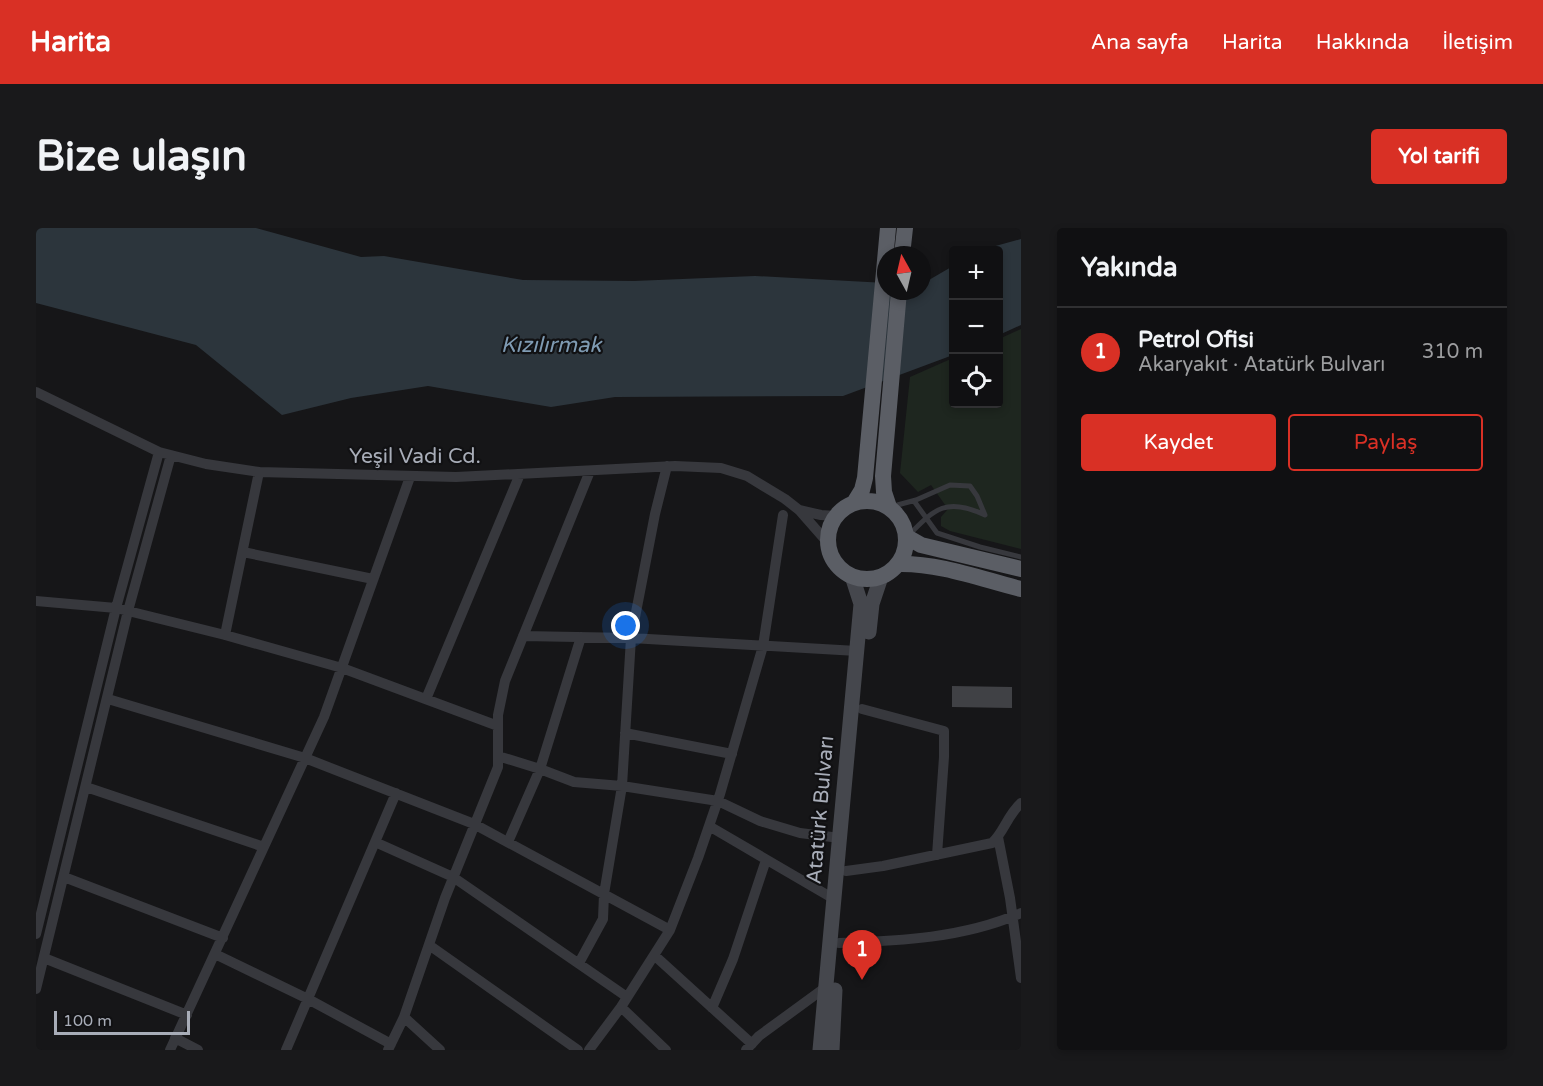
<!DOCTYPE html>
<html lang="tr">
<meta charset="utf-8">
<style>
:root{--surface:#101012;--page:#19191b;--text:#f1f3f6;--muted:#9c9d9f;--line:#303032;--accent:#d93025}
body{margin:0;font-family:"Varela Round",sans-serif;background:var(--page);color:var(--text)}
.controls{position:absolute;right:18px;top:18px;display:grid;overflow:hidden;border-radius:6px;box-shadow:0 3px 9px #0003}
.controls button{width:54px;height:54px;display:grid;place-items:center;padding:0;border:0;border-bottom:2px solid var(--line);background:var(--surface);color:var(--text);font:30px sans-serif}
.compass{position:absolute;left:841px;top:18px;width:54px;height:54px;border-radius:50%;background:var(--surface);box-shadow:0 3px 9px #0003;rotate:352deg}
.scale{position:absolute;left:18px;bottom:15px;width:136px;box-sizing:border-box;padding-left:6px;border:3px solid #a8adb8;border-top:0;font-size:16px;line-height:21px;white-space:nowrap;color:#a8adb8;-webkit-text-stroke:4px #111113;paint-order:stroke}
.you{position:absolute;left:590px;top:398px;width:21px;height:21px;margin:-15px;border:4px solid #fff;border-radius:50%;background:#1a73e8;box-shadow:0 0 0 9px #1a73e833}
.badge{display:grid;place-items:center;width:39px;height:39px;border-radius:50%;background:var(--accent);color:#fff;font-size:20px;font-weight:700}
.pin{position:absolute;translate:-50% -50px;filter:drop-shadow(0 2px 3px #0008)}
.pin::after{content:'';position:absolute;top:32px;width:21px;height:18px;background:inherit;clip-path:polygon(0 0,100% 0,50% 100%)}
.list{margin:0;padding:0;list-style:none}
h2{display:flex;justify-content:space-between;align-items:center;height:78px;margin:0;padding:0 24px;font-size:26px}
h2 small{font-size:20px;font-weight:400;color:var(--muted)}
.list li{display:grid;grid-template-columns:39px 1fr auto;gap:18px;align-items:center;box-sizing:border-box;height:90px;padding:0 24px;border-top:2px solid var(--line)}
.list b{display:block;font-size:22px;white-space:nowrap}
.list p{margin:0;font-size:20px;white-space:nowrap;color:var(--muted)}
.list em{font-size:20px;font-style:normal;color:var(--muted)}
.actions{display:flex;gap:12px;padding:18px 24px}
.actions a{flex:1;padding:14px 0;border:2px solid var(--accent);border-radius:6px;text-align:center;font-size:21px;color:var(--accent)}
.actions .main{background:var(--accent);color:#fff}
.icon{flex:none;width:33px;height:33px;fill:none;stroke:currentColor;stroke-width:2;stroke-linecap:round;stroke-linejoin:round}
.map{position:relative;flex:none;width:985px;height:822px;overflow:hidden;border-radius:6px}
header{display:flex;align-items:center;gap:36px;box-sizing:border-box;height:84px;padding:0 30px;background:var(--accent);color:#fff}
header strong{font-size:28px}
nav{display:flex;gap:33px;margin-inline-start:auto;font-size:21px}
.intro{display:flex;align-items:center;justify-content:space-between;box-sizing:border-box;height:144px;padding:0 36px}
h1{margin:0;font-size:42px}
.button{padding:15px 27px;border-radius:6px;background:var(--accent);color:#fff;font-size:21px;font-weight:700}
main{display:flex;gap:36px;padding:0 36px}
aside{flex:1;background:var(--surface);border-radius:6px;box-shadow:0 3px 9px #0003}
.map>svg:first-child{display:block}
.green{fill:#1e261f}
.water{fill:#2c353c}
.building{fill:#404145}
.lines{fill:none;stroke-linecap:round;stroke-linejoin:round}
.service{stroke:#37383d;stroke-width:5}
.minor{stroke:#37383d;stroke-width:10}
.secondary{stroke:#45474d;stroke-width:15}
.trunk{stroke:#5b5e65;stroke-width:16}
.labels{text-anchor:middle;stroke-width:4.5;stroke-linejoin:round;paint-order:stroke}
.street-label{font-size:21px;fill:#a8adb8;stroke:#111113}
.water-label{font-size:22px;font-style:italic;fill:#7f9bb3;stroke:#111113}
</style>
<header>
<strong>Harita</strong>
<nav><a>Ana sayfa</a><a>Harita</a><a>Hakkında</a><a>İletişim</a></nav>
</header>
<div class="intro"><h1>Bize ulaşın</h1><a class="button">Yol tarifi</a></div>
<main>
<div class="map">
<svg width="985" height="822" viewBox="0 0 985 822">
<rect width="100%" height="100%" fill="#161618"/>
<path class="green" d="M 985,101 L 985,321 L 914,303 L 905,298 L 905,289 L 912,281 L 895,257 L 882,264 L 864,245 L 874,149 L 917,130 L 918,176 L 963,176 L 963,111 Z"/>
<path class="water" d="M 0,0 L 220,0 L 325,29 L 348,28 L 487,52 L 598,53 L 719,48 L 850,55 L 850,63 L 886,63 L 886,56 L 917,38 L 917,127 L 807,168 L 579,169 L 515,179 L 392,158 L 315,170 L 246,187 L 160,117 L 0,75 Z
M 985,11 L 985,97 L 963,107 L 963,22 L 945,22 Z"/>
<path class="building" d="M 916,458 L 976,459 L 976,480 L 916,479 Z"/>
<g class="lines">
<path class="service" d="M 878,273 L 901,305 L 944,319 L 985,329
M 854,279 L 880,272 L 914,257 L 934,258 L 941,268 L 949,287 C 911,269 899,280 872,308"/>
<path class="minor" d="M 0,164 L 123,224 L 170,236 L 223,244 L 420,249 L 639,238 L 685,240 L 711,248 L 749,271 L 763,282 L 792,315
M 763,282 L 785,287 L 800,288
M 207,324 L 337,351
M 0,373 L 80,380 L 189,407 L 306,440 L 462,498
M 189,407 L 223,244
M 487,408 L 595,410 L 821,423
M 72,471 L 269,530 L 438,596 L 634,702
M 390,471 L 484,246
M 826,481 L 908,503 L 908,529 L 901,627
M 589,505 L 696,526
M 462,528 L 504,541 L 538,554 L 586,558 L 682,573 L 724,593 L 764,605 L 804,610
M 50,559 L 228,619
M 673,598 L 798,671
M 962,609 L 974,670 L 985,750
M 339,614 L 417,649 L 591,769
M 472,614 L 504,541 L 545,409
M 810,643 L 847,638 L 956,615 C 968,604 971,588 985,575
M 28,649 L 187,710
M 0,706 L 80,380 L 123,224
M 803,715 C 864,713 928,710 985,685
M 393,717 L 542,822
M 179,726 L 272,771 L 355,816
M 618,727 L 716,816
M 8,730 L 151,787
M 543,735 L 567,691 L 568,666 L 586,558 L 595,410 L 619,286 L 631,238
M 0,761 L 92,383 L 135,227
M 585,779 L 630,822
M 676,780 L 697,731 L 730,632
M 368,789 L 404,822
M 139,810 L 162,822
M 134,822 L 288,489 L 374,249
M 250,822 L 360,565
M 352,822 L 368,789 L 409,670 L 462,539 L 462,487 L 469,453 L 554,243
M 553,822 L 585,779 L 634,702 L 662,630 L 684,566 L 727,418 L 747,287
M 710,822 L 723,808 L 790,759"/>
<path class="secondary" d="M 833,404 L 836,376 L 845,349
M 784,822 L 825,376 L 816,348
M 796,822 L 799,762"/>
<path class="trunk" d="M 866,27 L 869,0
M792 312a39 39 0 1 1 78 0a39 39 0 1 1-78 0Z
M 818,275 L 826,262 L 829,250 L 852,0
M 853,279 L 848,264 L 847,248 L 863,63
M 871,309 L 885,317 L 985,341
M 862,336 C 904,335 945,351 985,361"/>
</g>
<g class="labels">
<g class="street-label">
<text x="379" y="235">Yeşil Vadi Cd.</text>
<text transform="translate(784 582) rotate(-85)" y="7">Atatürk Bulvarı</text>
</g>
<g class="water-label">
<text x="515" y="124">Kızılırmak</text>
</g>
</g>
</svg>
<div class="controls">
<button>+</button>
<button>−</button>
<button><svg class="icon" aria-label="locate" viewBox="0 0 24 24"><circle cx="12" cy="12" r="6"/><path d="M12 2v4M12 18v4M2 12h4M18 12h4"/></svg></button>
</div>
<svg class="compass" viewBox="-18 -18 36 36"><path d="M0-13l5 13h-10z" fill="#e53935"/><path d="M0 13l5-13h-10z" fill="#9c9d9f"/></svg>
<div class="scale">100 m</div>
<div class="you"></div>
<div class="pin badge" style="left:826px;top:752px">1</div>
</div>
<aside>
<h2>Yakında<small></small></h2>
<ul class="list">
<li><span class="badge">1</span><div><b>Petrol Ofisi</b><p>Akaryakıt · Atatürk Bulvarı</p></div><em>310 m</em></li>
</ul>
<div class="actions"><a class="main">Kaydet</a><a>Paylaş</a></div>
</aside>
</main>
